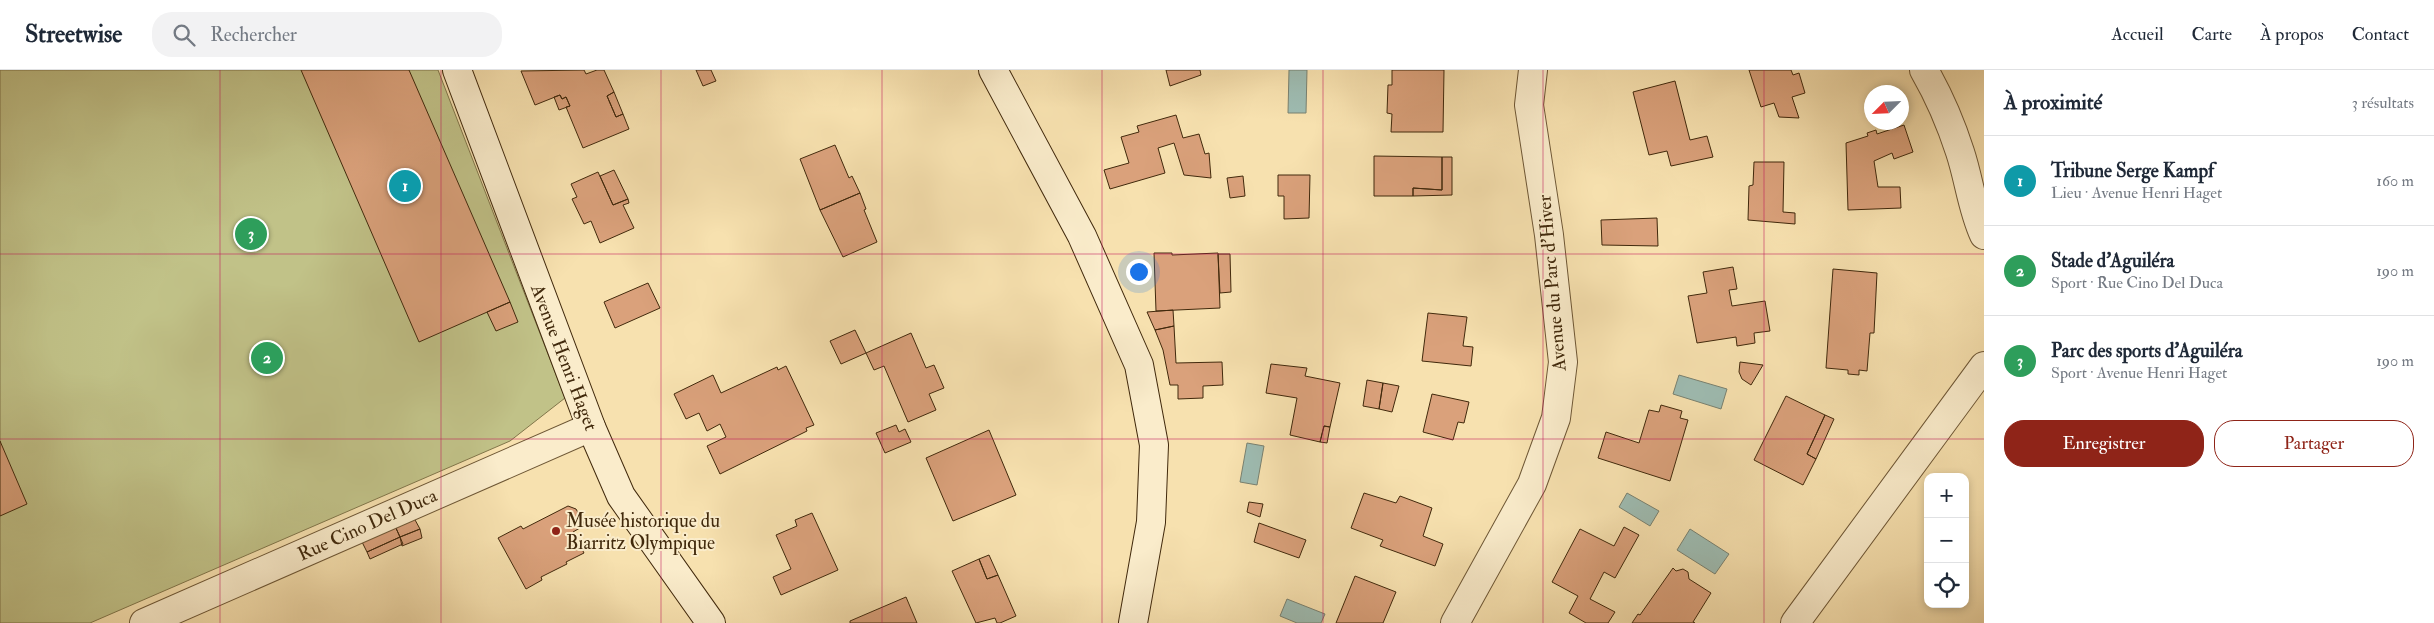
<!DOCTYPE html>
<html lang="fr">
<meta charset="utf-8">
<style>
:root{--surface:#fff;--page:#f2f2f3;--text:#1f2937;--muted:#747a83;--line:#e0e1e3;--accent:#8f2418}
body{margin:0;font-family:"IM FELL Double Pica",serif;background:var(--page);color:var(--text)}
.controls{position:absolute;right:15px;bottom:15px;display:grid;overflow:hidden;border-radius:10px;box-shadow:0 2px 8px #0003}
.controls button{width:45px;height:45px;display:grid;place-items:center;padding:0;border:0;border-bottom:1px solid var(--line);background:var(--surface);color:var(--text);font:25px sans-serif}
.compass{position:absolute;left:1864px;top:15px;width:45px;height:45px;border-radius:50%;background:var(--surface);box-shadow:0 2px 8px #0003;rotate:246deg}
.you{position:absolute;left:1138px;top:201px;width:18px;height:18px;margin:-12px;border:4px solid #fff;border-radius:50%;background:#1a73e8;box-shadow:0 0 0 8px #1a73e833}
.badge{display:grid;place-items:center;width:32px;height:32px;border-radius:50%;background:var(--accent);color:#fff;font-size:16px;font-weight:700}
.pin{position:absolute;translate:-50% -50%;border:2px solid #fff;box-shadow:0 1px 5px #0006}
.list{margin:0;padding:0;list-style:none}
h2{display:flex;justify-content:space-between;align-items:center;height:65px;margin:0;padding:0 20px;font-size:21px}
h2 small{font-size:16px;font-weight:400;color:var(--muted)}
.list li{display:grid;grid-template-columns:32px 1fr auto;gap:15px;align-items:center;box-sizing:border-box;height:90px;padding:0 20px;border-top:1px solid var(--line)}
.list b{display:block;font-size:19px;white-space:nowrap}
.list p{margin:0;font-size:16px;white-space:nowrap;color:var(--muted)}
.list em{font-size:16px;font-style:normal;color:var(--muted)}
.actions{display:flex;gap:10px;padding:15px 20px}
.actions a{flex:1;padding:11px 0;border:1px solid var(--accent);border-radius:20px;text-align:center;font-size:18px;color:var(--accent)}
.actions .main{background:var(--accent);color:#fff}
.icon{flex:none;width:28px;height:28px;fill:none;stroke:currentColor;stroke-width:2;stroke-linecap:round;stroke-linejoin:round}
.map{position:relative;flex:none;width:1984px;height:553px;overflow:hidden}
header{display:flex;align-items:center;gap:30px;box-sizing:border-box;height:70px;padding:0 25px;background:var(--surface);border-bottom:1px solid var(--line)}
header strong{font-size:24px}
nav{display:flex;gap:28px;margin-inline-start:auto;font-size:18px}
.search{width:350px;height:45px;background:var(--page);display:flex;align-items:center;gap:12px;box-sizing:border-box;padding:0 18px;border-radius:20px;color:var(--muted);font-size:19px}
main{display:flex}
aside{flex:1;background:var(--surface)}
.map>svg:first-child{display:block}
.green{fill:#c1c288;stroke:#81764a}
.water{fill:#9ebcb2;stroke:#798170}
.building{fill:#daa17b;stroke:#41290c}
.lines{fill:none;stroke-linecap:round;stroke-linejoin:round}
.street-casing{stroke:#6e5735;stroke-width:30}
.secondary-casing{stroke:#41290c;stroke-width:30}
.street{stroke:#faeccb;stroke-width:28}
.secondary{stroke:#faeccb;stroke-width:28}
.grid{fill:none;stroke:#c2185b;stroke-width:1;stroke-opacity:0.55}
.poi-dot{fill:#8f2418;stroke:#faeccb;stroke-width:2}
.labels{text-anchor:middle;stroke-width:4;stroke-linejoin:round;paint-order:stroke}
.street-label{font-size:19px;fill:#41290c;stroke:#faeccb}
.poi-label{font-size:19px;fill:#41290c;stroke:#faeccb;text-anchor:start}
</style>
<header>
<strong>Streetwise</strong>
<div class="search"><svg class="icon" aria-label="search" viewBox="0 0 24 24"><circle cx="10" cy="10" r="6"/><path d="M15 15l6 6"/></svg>Rechercher</div>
<nav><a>Accueil</a><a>Carte</a><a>À propos</a><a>Contact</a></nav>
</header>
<main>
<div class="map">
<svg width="1984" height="553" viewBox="0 0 1984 553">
<rect width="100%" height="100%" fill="#f7e1af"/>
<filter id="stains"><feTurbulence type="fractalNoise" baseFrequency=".004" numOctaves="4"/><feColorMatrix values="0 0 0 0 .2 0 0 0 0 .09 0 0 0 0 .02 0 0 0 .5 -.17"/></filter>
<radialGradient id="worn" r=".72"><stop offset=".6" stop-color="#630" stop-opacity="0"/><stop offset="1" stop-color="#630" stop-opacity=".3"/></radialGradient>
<path class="green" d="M 0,0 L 438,0 L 565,328 L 510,371 L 90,553 L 0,553 Z"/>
<path class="water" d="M 1289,0 L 1307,0 L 1306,43 L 1288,43 Z
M 1679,305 L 1727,319 L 1721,339 L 1673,324 Z
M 1247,373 L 1264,376 L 1257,415 L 1240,412 Z
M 1627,423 L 1659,441 L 1650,456 L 1619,437 Z
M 1690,459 L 1729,484 L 1715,504 L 1677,480 Z
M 1287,529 L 1325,544 L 1321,553 L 1297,553 L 1280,546 Z"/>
<path class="building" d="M 301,0 L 409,0 L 510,232 L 419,272 Z
M 584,0 L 586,4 L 597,0 L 604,0 L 614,22 L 607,26 L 616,47 L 623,44 L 629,59 L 583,78 L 566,37 L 570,36 L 566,27 L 562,29 L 560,25 L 535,35 L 521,1 Z
M 696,0 L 711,0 L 716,11 L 703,16 Z
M 1166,0 L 1200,0 L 1201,5 L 1170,16 Z
M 1392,0 L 1444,0 L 1443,62 L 1391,62 L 1392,44 L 1387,43 L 1388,15 L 1392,15 Z
M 1749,0 L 1791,0 L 1793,5 L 1799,3 L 1805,23 L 1792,27 L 1799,48 L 1779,47 L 1774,33 L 1761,37 Z
M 1675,11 L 1690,70 L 1707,66 L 1713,87 L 1671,96 L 1667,81 L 1649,85 L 1633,22 Z
M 614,22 L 623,44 L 616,47 L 607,26 Z
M 560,25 L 562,29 L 566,27 L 570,36 L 559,40 L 554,27 Z
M 1176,45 L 1183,68 L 1199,64 L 1205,84 L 1209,83 L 1211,108 L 1184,105 L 1174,73 L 1158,78 L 1165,103 L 1110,119 L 1104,100 L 1129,93 L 1121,67 L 1139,62 L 1137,56 Z
M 1904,55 L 1913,82 L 1894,89 L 1892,83 L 1874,91 L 1878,117 L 1900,117 L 1901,138 L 1848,140 L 1846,73 L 1868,66 L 1867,63 L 1876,60 L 1877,64 Z
M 835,75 L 849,108 L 852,106 L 860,123 L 820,140 L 800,89 Z
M 1374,86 L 1442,87 L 1442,120 L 1413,118 L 1413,126 L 1374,126 Z
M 1442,87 L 1452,87 L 1452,125 L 1413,126 L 1413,118 L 1442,120 Z
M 1754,92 L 1784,92 L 1783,142 L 1795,143 L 1795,154 L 1748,150 L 1749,116 L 1753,115 Z
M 614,100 L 628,129 L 613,135 L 600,106 Z
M 598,102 L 613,135 L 628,129 L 629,133 L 623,135 L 634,158 L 600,173 L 591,151 L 584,154 L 572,129 L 577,127 L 571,114 Z
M 1278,105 L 1310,105 L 1309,148 L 1284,149 L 1284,126 L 1278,126 Z
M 1243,106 L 1245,126 L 1230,128 L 1227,108 Z
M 860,123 L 866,139 L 864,140 L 877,172 L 843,187 L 820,140 Z
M 1657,148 L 1658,176 L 1602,175 L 1601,150 Z
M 1154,183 L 1172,183 L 1172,185 L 1218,183 L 1220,238 L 1156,241 Z
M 1218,184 L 1230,184 L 1231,222 L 1220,223 Z
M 1733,197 L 1737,219 L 1729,220 L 1732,236 L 1765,231 L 1770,261 L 1754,263 L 1755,273 L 1737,276 L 1736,267 L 1697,273 L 1688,226 L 1707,223 L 1703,202 Z
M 1833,199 L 1877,203 L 1874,263 L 1870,263 L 1867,301 L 1859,300 L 1859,305 L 1848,304 L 1848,300 L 1826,298 Z
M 648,213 L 660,238 L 615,258 L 604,232 Z
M 510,232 L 518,252 L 496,261 L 487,242 Z
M 1173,240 L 1174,256 L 1155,260 L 1147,242 Z
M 1428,243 L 1467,247 L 1463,276 L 1473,277 L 1471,296 L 1422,291 Z
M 1174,256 L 1176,293 L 1222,292 L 1223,315 L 1203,316 L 1203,328 L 1178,329 L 1178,315 L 1170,315 L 1163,280 L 1155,260 Z
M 855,260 L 866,283 L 841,294 L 830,271 Z
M 911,263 L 926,298 L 934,295 L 944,318 L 929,324 L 936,340 L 908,352 L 884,296 L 874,300 L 866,283 Z
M 1740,292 L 1763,295 L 1751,315 L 1742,309 L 1739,302 Z
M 1271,294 L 1307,298 L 1305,306 L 1340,313 L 1330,357 L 1324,356 L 1320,372 L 1290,365 L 1297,328 L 1266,323 Z
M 786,296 L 814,355 L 806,358 L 807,361 L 720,404 L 707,376 L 726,367 L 720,354 L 707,361 L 699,343 L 686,349 L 674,324 L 713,305 L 721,323 L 777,297 L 778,300 Z
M 1367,310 L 1383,313 L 1379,339 L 1363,336 Z
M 1383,313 L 1399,316 L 1392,342 L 1379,339 Z
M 1432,324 L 1469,332 L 1464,353 L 1458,352 L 1453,370 L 1423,362 Z
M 1786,326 L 1825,345 L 1807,384 L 1816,389 L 1803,415 L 1754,390 Z
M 1661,335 L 1682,341 L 1680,348 L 1688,350 L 1670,411 L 1598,388 L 1606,362 L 1639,373 L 1649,340 L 1659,342 Z
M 1825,345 L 1834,349 L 1816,389 L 1807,384 Z
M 896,355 L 899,362 L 905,359 L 911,372 L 885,383 L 876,363 Z
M 1324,356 L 1330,357 L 1327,373 L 1320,372 Z
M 989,360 L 1016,425 L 953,451 L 926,388 Z
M 0,371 L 27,434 L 0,446 Z
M 1364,423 L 1396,433 L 1400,426 L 1432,438 L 1423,466 L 1443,474 L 1435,496 L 1380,476 L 1383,470 L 1351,458 Z
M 1249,432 L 1263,434 L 1260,447 L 1247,442 Z
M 568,436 L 576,439 L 585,455 L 573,462 L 584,483 L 566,492 L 567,494 L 541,507 L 542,510 L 526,519 L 498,468 L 521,456 L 523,459 Z
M 812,443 L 838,500 L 781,525 L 773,507 L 791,499 L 776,465 L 797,456 L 795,450 Z
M 414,448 L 420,459 L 400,467 L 395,456 Z
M 1259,453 L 1306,470 L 1299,488 L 1254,472 Z
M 395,456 L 400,467 L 367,482 L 362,472 Z
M 1624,457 L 1639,465 L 1615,508 L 1604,502 L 1590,529 L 1615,542 L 1608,553 L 1586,553 L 1569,543 L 1578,526 L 1552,512 L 1580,459 L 1614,476 Z
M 420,459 L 422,468 L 402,476 L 400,467 Z
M 400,467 L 403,474 L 370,489 L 367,482 Z
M 989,485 L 998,505 L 987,509 L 979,489 Z
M 979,489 L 987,509 L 998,505 L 1016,546 L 1000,553 L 997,553 L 995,548 L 976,553 L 952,501 Z
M 1673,498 L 1676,501 L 1683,499 L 1688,502 L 1689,509 L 1711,523 L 1693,552 L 1695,553 L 1632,553 L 1638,544 L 1640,545 Z
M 1355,506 L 1396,522 L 1383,553 L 1336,553 Z
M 906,527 L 917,553 L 850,553 L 850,551 Z"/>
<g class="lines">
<g class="street-casing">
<path id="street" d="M 1924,0 C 1939,26 1951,54 1960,82 C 1969,109 1972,139 1984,165
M 144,553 L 591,357
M 1455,553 L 1532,414 L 1556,348 L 1563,292 L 1549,165 L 1529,35 L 1533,0
M 1795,553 L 1984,296"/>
</g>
<g class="secondary-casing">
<path id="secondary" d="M 457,0 L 591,357 L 621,426 L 711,553
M 993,0 L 1082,166 L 1139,295 L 1154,375 L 1151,452 L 1133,553"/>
</g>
<use href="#street" class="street"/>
<use href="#secondary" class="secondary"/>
</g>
<path class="grid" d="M 220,0 L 220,553M 441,0 L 441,553M 661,0 L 661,553M 882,0 L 882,553M 1102,0 L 1102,553M 1323,0 L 1323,553M 1543,0 L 1543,553M 1764,0 L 1764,553M 0,184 L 1984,184M 0,369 L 1984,369"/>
<circle class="poi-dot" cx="556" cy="461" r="5"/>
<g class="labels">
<g class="street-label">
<text transform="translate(1551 213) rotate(-95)" y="7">Avenue du Parc d'Hiver</text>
<text transform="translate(565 287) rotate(69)" y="7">Avenue Henri Haget</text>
<text transform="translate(367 454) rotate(-24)" y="7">Rue Cino Del Duca</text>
</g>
<g class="poi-label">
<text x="566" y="457">Musée historique du<tspan x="566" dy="22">Biarritz Olympique</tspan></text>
</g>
</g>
<rect width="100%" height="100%" filter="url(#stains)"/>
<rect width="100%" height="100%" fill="url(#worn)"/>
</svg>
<div class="controls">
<button>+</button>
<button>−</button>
<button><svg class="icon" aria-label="locate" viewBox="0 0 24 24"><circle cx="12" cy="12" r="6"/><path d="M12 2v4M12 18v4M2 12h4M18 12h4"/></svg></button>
</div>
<svg class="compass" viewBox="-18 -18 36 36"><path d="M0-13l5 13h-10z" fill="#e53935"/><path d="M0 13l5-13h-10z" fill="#747a83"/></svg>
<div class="you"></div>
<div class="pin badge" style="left:405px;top:116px;background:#0f9aa8">1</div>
<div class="pin badge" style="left:267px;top:288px;background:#2e9e5b">2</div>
<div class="pin badge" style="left:251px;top:164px;background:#2e9e5b">3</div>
</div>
<aside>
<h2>À proximité<small>3 résultats</small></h2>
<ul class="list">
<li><span class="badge" style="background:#0f9aa8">1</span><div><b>Tribune Serge Kampf</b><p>Lieu · Avenue Henri Haget</p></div><em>160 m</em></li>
<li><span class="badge" style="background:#2e9e5b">2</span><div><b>Stade d'Aguiléra</b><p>Sport · Rue Cino Del Duca</p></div><em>190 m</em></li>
<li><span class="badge" style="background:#2e9e5b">3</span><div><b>Parc des sports d'Aguiléra</b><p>Sport · Avenue Henri Haget</p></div><em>190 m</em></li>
</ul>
<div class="actions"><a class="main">Enregistrer</a><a>Partager</a></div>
</aside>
</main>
